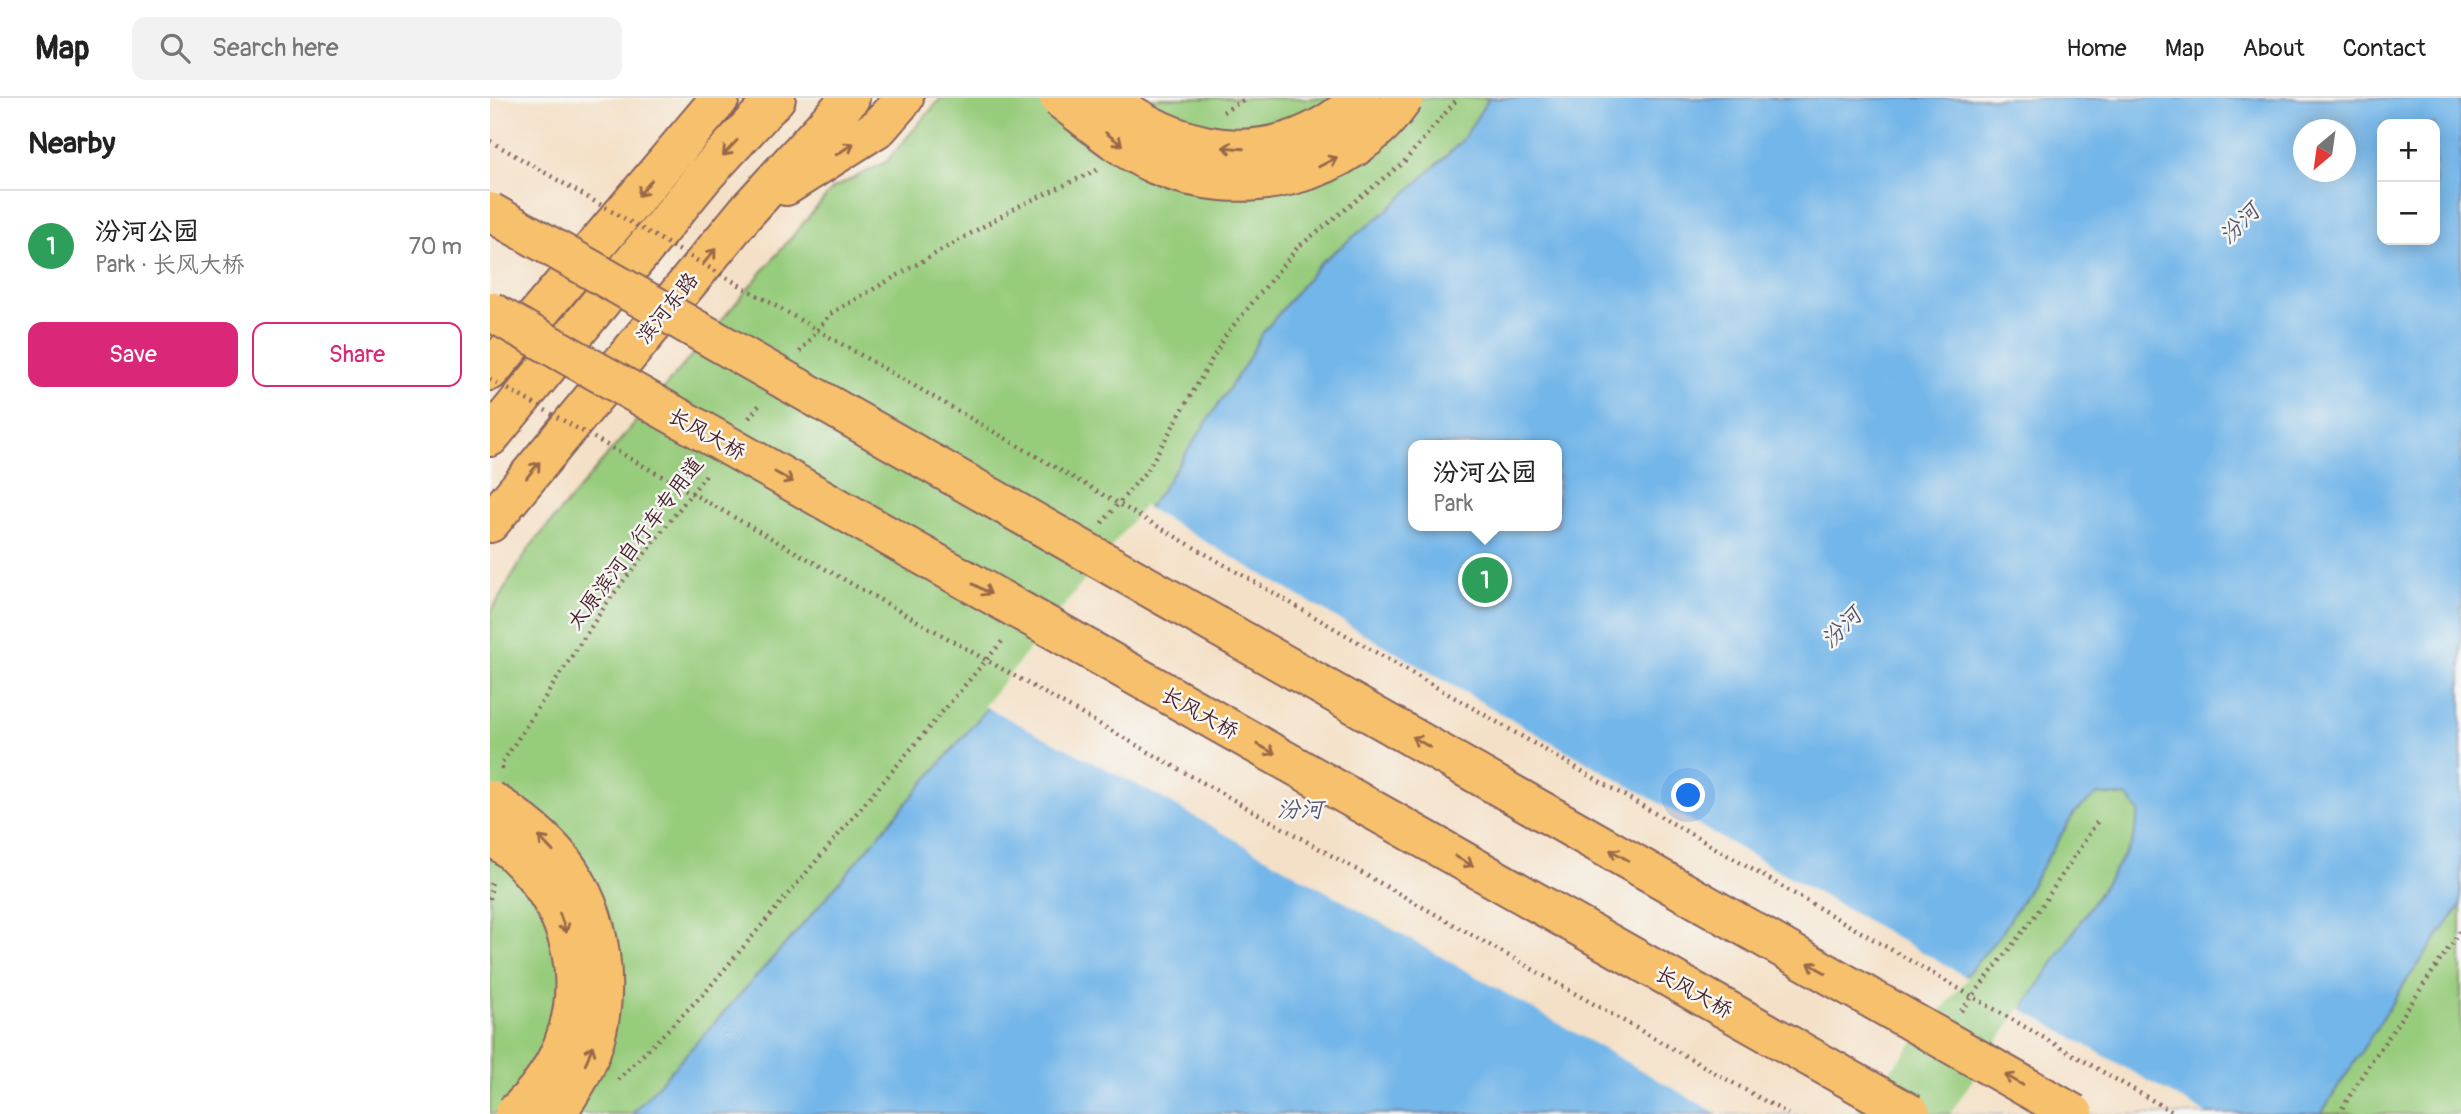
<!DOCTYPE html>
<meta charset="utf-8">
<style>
:root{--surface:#fff;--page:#f2f2f2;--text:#222;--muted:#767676;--line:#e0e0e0;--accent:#db2777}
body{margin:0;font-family:Pangolin,"LXGW WenKai TC",sans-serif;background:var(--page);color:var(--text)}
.controls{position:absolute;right:21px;top:21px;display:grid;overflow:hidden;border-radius:14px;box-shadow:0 4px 18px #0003}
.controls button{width:63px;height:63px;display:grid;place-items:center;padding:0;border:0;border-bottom:2px solid var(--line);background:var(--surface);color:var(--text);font:35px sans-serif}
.compass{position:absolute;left:1803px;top:21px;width:63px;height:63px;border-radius:50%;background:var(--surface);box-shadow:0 4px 18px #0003;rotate:209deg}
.you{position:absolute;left:1199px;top:698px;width:24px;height:24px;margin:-18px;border:5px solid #fff;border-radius:50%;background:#1a73e8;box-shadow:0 0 0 10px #1a73e833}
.badge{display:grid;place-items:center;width:46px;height:46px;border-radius:50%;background:var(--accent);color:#fff;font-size:23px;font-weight:700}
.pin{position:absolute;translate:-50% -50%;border:4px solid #fff;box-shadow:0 2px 7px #0006}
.popup{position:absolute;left:918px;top:342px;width:154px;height:91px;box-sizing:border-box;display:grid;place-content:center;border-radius:14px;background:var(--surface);filter:drop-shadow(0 2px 5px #0005);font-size:23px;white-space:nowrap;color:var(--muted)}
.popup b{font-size:26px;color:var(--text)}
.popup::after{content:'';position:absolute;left:50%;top:100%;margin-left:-14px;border:14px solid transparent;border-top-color:var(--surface)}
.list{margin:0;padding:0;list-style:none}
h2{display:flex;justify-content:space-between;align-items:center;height:91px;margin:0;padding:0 28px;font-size:30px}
h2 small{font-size:23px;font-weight:400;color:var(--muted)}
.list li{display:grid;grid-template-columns:46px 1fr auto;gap:21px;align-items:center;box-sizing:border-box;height:112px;padding:0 28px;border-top:2px solid var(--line)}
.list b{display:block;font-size:26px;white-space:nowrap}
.list p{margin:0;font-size:23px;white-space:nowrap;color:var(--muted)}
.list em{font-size:23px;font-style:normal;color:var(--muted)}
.actions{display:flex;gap:14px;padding:21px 28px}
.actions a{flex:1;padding:16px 0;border:2px solid var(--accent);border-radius:14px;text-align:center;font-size:24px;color:var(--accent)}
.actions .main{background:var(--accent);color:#fff}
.icon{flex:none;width:38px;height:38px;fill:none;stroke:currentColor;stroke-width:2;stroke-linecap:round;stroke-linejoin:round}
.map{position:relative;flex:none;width:1971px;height:1016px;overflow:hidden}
header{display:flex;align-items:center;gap:42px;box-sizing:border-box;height:98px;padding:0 35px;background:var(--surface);border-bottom:2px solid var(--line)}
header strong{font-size:33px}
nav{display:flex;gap:38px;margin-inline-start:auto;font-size:24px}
.search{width:490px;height:63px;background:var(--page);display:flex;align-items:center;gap:18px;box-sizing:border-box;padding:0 24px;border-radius:14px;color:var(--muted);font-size:26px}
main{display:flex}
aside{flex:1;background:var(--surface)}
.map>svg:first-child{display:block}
.green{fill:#98cc7d;stroke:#717654;stroke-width:2;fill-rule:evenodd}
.water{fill:#73b6e9;stroke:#5e6a8a;stroke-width:2;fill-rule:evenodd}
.pier{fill:#f4e0c6}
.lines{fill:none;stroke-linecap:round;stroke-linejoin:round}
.highway-casing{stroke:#866361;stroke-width:42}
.path{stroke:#866361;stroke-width:4.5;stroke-dasharray:2 5;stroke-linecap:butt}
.highway{stroke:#f7c06c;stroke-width:38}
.highway-bridge-casing{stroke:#866361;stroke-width:42;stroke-linecap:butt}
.path-bridge{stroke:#866361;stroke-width:4.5;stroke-dasharray:2 5;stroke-linecap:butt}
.highway-bridge{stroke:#f7c06c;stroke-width:38}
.oneway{stroke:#986748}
.labels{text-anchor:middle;stroke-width:5;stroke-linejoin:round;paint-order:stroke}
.street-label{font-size:21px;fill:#4a1f2b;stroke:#f6f6f2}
.water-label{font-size:23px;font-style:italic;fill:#58546e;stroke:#f6f6f2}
</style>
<header>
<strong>Map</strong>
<div class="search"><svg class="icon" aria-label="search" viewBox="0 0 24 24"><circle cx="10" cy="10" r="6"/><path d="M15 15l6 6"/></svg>Search here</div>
<nav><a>Home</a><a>Map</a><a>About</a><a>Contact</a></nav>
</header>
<main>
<aside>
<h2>Nearby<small></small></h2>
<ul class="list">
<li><span class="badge" style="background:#2e9e5b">1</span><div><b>汾河公园</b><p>Park · 长风大桥</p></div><em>70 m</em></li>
</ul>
<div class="actions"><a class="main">Save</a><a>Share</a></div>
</aside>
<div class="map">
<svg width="1971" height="1016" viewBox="0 0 1971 1016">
<rect width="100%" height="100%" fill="#f6f6f2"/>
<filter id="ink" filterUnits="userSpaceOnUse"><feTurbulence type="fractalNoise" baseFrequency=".0143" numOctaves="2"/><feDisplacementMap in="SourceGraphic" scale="14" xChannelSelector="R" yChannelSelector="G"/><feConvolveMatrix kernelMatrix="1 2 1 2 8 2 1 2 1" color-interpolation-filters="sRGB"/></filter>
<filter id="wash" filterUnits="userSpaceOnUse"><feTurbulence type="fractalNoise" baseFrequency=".00686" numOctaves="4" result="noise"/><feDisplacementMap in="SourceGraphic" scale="28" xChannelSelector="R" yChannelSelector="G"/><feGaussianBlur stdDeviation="1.57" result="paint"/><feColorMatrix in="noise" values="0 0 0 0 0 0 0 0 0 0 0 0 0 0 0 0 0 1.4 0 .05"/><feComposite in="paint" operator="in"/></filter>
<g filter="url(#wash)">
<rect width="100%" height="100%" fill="#f4e0c6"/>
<path class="green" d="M 451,0 L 1971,0 L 1971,1016 L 0,1016 L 0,515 L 40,449 L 343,90 L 396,64 ZM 1892,26 L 1945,26 L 1945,142 L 1892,142 ZM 1814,32 L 1856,32 L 1856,74 L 1814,74 ZM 923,347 L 1067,347 L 1067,428 L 923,428 Z"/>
<path class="water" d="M 999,0 L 1971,0 L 1971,807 L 1917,882 L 1831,1016 L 1464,1016 L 1642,745 L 1649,714 L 1638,699 L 1608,696 L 1585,714 L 1514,832 L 1360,1016 L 142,1016 L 309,831 L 490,619 L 668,397 L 756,265 L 771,237 L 830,165 L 899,111 L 971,44 ZM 1892,26 L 1945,26 L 1945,142 L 1892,142 ZM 1814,32 L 1856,32 L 1856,74 L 1814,74 ZM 923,347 L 1067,347 L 1067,428 L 923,428 Z"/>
<path class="pier" d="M 654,408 L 1005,612 L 1478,880 L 1364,1016 L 1228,1016 L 663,695 L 494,608 Z
M 1530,910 L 1717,1016 L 1460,1016 Z"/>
</g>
<g filter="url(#ink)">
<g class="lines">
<g class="highway-casing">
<path id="highway" d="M 296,88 L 389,29 L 414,0
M 0,273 L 230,0
M 0,339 L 214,78 L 286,0
M 0,425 L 256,114 L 360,0"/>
</g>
<path class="path" d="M 733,14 L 757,0
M 310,254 L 340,216 L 527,109 L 607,72
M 259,320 L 271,305
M 612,425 L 658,371 L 736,237 L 807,150 L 913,65 L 968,0
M 12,671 L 12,665 L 118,503 L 218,374
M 0,801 L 2,781
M 1471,913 L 1547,815 L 1607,724
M 128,982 L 217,892 L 514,541
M 1849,1016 L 1869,982 L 1971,832"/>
<use href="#highway" class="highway"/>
<g class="highway-bridge-casing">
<path id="highway-bridge" d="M 569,0 C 600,23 630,51 666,67 C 753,104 860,79 914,0
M 618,0 C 699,63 792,72 871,0
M 0,114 L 1584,1016
M 0,213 L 1421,1016
M 0,702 C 27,719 53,738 73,764 C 113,817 123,894 100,956 C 92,978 79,997 66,1016
M 0,736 C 99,805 116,933 24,1016"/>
</g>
<path class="path-bridge" d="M 0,43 L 1686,1016
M 0,281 L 1298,1016"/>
<use href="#highway-bridge" class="highway-bridge"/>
</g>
<defs><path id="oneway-shaft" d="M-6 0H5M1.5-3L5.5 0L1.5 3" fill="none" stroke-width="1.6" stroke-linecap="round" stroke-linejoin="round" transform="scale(1.75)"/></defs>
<g class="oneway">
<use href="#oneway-shaft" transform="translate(624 41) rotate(37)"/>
<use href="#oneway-shaft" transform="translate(240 50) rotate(133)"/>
<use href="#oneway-shaft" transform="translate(743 50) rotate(-176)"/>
<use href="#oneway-shaft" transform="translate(355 51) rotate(-33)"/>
<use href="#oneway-shaft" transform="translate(838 64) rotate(-27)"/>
<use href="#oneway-shaft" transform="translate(155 90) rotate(130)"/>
<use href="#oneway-shaft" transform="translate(219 159) rotate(-51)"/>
<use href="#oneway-shaft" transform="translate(43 372) rotate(-51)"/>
<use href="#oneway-shaft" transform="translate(294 379) rotate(29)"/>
<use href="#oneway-shaft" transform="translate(492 491) rotate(29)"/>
<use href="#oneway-shaft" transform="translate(931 644) rotate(-150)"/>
<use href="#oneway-shaft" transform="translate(776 651) rotate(29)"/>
<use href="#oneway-shaft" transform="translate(56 746) rotate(-133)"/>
<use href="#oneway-shaft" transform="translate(1129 757) rotate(-150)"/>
<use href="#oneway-shaft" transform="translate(974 763) rotate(29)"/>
<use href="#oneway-shaft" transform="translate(73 825) rotate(70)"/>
<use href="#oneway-shaft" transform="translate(1327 870) rotate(-150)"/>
<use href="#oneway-shaft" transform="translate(99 957) rotate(-69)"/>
<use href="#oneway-shaft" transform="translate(1524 982) rotate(-150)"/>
</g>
</g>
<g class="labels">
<g class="street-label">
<text transform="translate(177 210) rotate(-51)" y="7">滨河东路</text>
<text transform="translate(217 336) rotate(29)" y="7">长风大桥</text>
<text transform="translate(145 445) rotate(-53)" y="7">太原滨河自行车专用道</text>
<text transform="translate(710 615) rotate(29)" y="7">长风大桥</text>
<text transform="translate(1204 894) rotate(29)" y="7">长风大桥</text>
</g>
<g class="water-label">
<text transform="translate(1749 125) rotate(-45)" y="8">汾河</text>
<text transform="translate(1351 529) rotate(-45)" y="8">汾河</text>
<text x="810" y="719">汾河</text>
</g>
</g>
</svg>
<div class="controls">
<button>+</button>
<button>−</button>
</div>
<svg class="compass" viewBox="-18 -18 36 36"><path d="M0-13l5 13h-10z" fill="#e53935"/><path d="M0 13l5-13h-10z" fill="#767676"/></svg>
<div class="you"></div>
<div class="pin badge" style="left:995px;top:482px;background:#2e9e5b">1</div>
<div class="popup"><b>汾河公园</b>Park</div>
</div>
</main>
